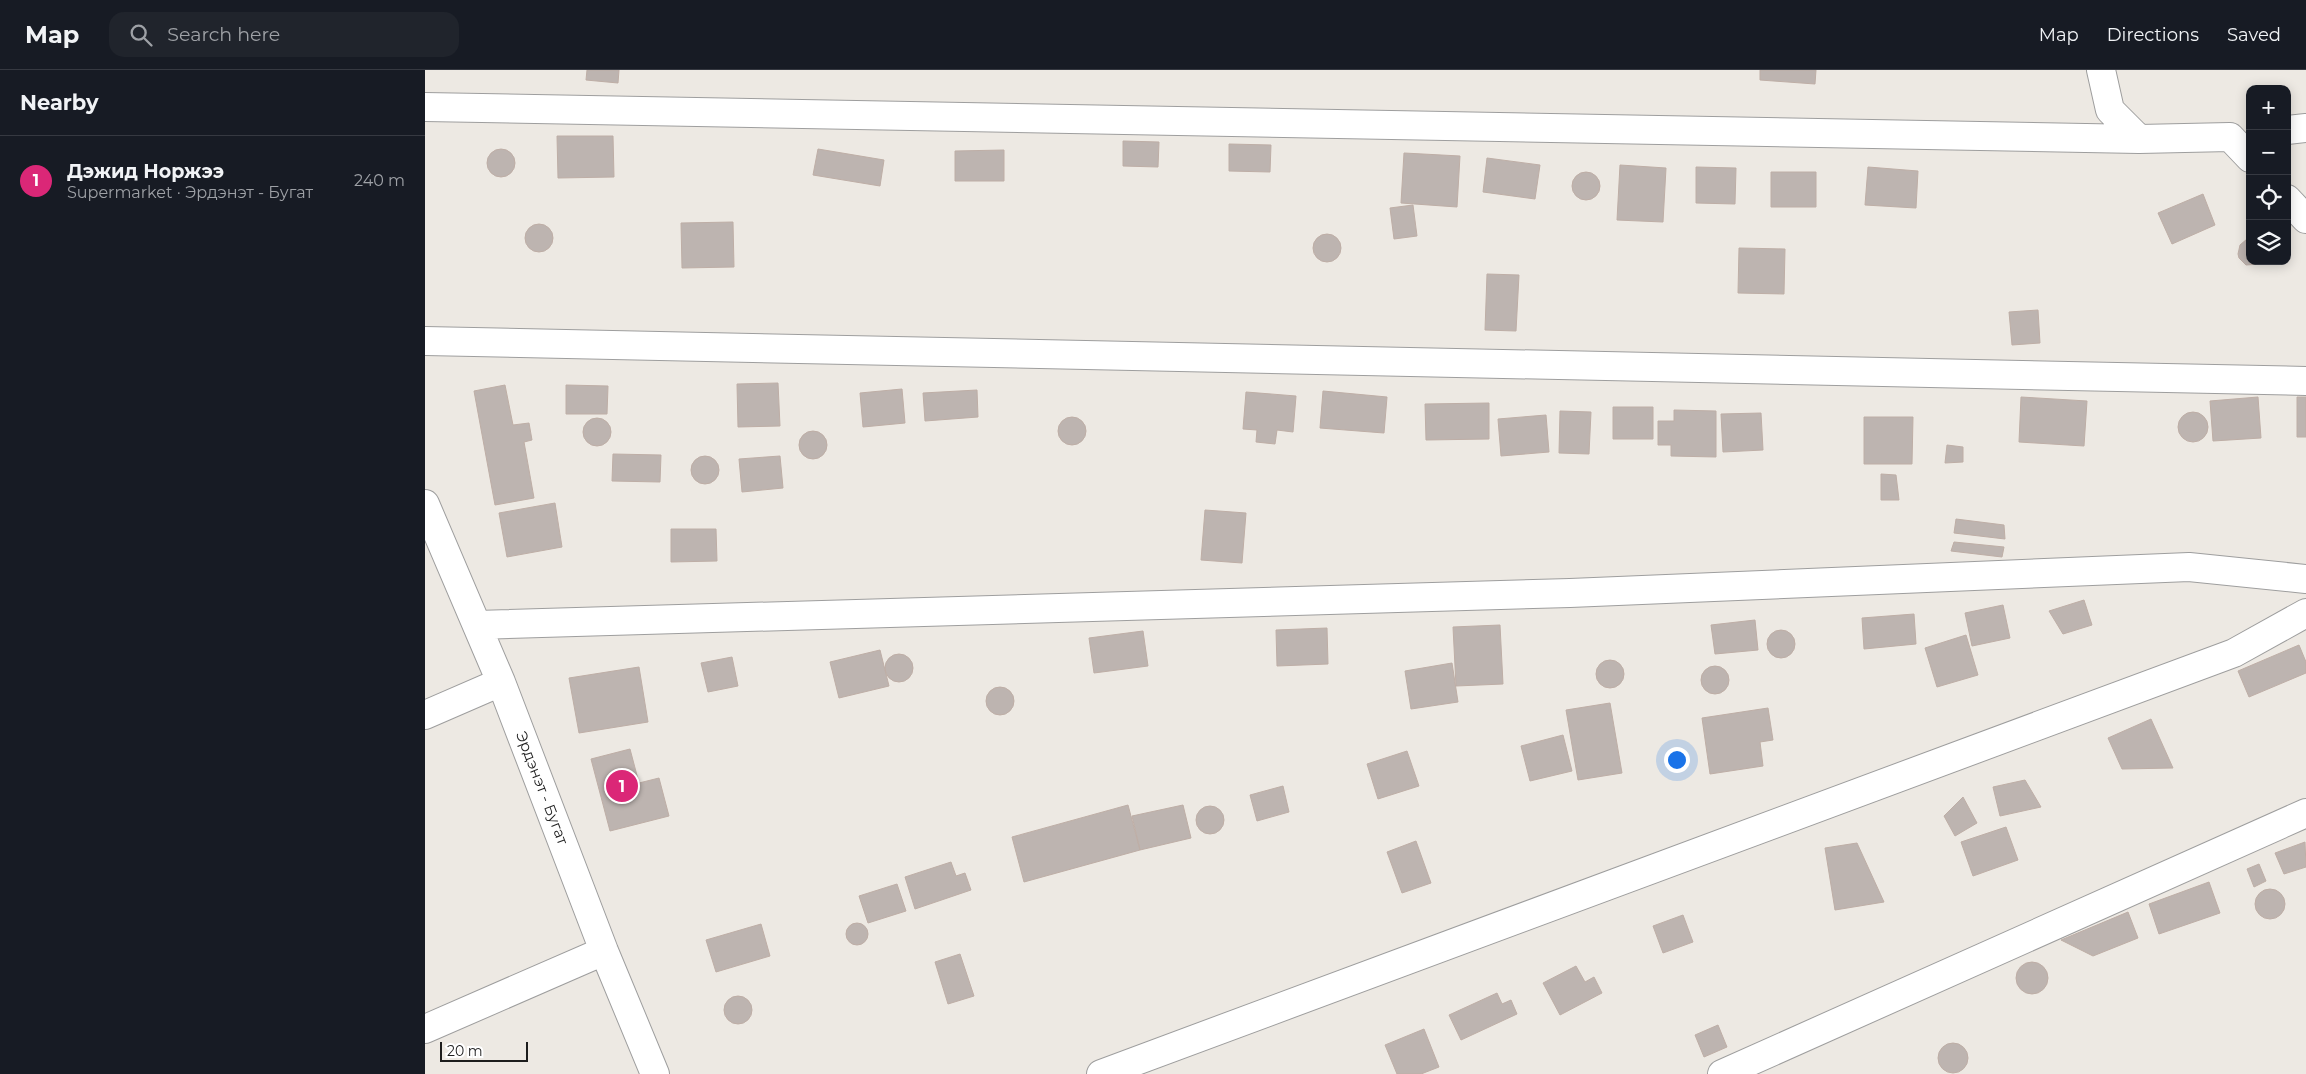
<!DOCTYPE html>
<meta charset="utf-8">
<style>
:root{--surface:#171b24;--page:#20242c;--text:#f1f3f6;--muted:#9ea1a6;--line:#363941;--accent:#db2777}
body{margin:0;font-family:Montserrat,sans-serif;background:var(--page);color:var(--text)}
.controls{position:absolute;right:15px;top:15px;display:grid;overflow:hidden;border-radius:10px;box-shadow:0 2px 12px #0003}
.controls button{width:45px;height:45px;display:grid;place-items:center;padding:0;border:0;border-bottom:1px solid var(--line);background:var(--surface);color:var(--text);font:25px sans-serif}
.scale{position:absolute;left:15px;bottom:12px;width:88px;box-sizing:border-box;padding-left:5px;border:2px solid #1d1d1d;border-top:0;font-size:14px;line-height:18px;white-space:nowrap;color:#1d1d1d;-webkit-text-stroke:4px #fff;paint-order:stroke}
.you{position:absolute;left:1251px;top:689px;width:18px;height:18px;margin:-12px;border:4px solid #fff;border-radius:50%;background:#1a73e8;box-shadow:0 0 0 8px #1a73e833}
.badge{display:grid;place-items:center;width:32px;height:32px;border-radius:50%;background:var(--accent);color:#fff;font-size:16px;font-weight:700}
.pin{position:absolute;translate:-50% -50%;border:2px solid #fff;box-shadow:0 1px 5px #0006}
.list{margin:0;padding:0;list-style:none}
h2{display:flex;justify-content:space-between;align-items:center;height:65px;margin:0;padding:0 20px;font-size:21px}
h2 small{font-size:16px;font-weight:400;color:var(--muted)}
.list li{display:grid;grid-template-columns:32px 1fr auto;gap:15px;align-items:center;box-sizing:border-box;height:90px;padding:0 20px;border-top:1px solid var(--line)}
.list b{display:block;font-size:19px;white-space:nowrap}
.list p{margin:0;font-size:16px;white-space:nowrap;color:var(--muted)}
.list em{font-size:16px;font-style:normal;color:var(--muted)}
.icon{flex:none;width:28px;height:28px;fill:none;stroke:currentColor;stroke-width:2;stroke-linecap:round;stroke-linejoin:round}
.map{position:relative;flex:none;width:1881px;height:1004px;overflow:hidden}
header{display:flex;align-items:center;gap:30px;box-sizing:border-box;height:70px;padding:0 25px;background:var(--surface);border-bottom:1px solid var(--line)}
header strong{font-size:24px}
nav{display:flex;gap:28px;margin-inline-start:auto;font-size:18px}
.search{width:350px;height:45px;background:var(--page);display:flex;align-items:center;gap:12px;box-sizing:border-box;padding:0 18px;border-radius:15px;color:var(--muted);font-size:19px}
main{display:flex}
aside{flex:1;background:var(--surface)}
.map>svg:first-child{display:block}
.building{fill:#bdb4b0;stroke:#beaea6}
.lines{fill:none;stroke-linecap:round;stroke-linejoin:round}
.minor-casing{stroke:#9e9e9e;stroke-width:30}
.minor{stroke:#fff;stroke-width:28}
.labels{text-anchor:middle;stroke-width:5;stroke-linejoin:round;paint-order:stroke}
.street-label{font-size:15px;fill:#1d1d1d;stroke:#fff}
</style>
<header>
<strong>Map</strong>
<div class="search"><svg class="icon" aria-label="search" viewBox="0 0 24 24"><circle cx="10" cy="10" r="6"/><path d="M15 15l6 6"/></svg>Search here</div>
<nav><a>Map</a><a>Directions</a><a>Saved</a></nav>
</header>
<main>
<aside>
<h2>Nearby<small></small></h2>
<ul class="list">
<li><span class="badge">1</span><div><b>Дэжид Норжээ</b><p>Supermarket · Эрдэнэт - Бугат</p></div><em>240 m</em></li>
</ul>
</aside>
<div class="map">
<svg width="1881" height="1004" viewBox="0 0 1881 1004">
<rect width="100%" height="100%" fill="#ede9e3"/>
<path class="building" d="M 162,0 L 194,0 L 193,13 L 161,10 Z
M 1335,0 L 1391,0 L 1390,14 L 1335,10 Z
M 132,66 L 188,66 L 189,107 L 133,108 Z
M 698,71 L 734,72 L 733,97 L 698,96 Z
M 804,74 L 846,75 L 845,102 L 804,101 Z
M 393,79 L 459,90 L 455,116 L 388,105 Z
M62 93a14 14 0 1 1 28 0a14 14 0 1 1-28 0Z
M 579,80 L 579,111 L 530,111 L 530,81 Z
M 979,83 L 1035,86 L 1032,137 L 976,133 Z
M 1062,88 L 1115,95 L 1110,129 L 1058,122 Z
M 1195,95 L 1241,98 L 1238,152 L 1192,150 Z
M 1271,97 L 1311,98 L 1310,134 L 1271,133 Z
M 1443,97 L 1493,101 L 1491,138 L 1440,135 Z
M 1346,102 L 1391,102 L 1391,137 L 1346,137 Z
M1147 116a14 14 0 1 1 28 0a14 14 0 1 1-28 0Z
M 1778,124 L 1790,155 L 1747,174 L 1733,143 Z
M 988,135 L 992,166 L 969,169 L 965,138 Z
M 308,152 L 309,197 L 257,198 L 256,153 Z
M100 168a14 14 0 1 1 28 0a14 14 0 1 1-28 0Z
M888 178a14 14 0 1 1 28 0a14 14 0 1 1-28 0Z
M 1822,169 L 1825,169 L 1825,191 L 1838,191 L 1834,194 L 1821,195 L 1814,188 L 1813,184 L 1815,175 Z
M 1314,178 L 1360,179 L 1359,224 L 1313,223 Z
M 1062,204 L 1094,205 L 1091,261 L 1060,260 Z
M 1613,240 L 1615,273 L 1587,275 L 1584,242 Z
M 353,313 L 355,356 L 313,357 L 312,314 Z
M 80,315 L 88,355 L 104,353 L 107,370 L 99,372 L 109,428 L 70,435 L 49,321 Z
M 141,315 L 183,316 L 182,344 L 141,344 Z
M 477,319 L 480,353 L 438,357 L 435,323 Z
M 552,320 L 553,347 L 500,351 L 498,323 Z
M 898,321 L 962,327 L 959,363 L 895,358 Z
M 821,322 L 871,326 L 868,362 L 852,360 L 850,374 L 831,372 L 832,360 L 818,359 Z
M 1596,327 L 1662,331 L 1659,376 L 1594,372 Z
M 1833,327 L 1836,368 L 1788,371 L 1785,331 Z
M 1872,327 L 1881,327 L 1881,367 L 1872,367 Z
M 1064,333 L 1064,369 L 1001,370 L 1000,334 Z
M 1188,337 L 1228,337 L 1228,369 L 1188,369 Z
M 1249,340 L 1291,341 L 1291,387 L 1246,386 L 1246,375 L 1233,375 L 1233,351 L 1249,351 Z
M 1135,341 L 1166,342 L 1164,384 L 1134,383 Z
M1753 357a15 15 0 1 1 30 0a15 15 0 1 1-30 0Z
M 1336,343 L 1338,380 L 1298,382 L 1296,344 Z
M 1121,345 L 1124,382 L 1076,386 L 1073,349 Z
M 1439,347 L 1488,347 L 1487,394 L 1439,394 Z
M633 361a14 14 0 1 1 28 0a14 14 0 1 1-28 0Z
M158 362a14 14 0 1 1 28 0a14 14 0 1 1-28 0Z
M374 375a14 14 0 1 1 28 0a14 14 0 1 1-28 0Z
M 1522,375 L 1538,377 L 1538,392 L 1520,393 Z
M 188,384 L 236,385 L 235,412 L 187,411 Z
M 355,386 L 358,418 L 317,422 L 314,389 Z
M266 400a14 14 0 1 1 28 0a14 14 0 1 1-28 0Z
M 1456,404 L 1471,405 L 1474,430 L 1456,430 Z
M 130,433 L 137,477 L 82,487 L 74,443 Z
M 780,440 L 821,443 L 817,493 L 776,490 Z
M 1531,449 L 1579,455 L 1580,469 L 1529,463 Z
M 246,459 L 291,459 L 292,491 L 246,492 Z
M 1529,472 L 1579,477 L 1577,487 L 1526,481 Z
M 1659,530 L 1667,555 L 1638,564 L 1624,541 Z
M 1578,535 L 1585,568 L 1547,576 L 1540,543 Z
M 1489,544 L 1491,574 L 1439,579 L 1437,548 Z
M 1330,550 L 1333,580 L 1290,584 L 1286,555 Z
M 1075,555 L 1078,614 L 1031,616 L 1028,557 Z
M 902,558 L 903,594 L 852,596 L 851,560 Z
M1342 574a14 14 0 1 1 28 0a14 14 0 1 1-28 0Z
M 718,561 L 723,596 L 669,603 L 664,568 Z
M 1541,565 L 1553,605 L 1512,617 L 1500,578 Z
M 1874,575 L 1881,592 L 1881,603 L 1824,627 L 1813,601 Z
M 455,580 L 464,616 L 414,628 L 405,592 Z
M460 598a14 14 0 1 1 28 0a14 14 0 1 1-28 0Z
M 307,587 L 313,616 L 283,622 L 276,593 Z
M1171 604a14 14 0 1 1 28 0a14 14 0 1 1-28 0Z
M 1027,593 L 1033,632 L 986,639 L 980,601 Z
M1276 610a14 14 0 1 1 28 0a14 14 0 1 1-28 0Z
M 214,597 L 223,652 L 154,663 L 144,608 Z
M561 631a14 14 0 1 1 28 0a14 14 0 1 1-28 0Z
M 1185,633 L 1197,703 L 1153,710 L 1141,640 Z
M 1343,638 L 1348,670 L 1335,672 L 1338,696 L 1285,704 L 1277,648 Z
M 1726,649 L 1748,698 L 1697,699 L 1683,668 Z
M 1138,665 L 1147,701 L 1105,711 L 1096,676 Z
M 205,679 L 214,713 L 234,708 L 244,746 L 185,761 L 166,689 Z
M 982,681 L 994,716 L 953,729 L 942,694 Z
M 1600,710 L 1616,737 L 1575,746 L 1568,717 Z
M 858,716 L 864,742 L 832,751 L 825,725 Z
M 1538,727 L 1552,753 L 1530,766 L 1519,746 Z
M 703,735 L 715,780 L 599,812 L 587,767 Z
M 758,735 L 766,768 L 715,780 L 707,746 Z
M771 750a14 14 0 1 1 28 0a14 14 0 1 1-28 0Z
M 1581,757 L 1593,790 L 1548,806 L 1536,772 Z
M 991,771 L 1006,813 L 977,823 L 962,782 Z
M 1880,772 L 1881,797 L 1859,804 L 1850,783 Z
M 1432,773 L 1459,832 L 1410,840 L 1400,778 Z
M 526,792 L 531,806 L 540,803 L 546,820 L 490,839 L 480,807 Z
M 1834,794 L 1841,811 L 1829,817 L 1822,799 Z
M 1784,812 L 1795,843 L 1734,864 L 1724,834 Z
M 472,814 L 481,841 L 443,853 L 434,826 Z
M1830 834a15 15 0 1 1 30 0a15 15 0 1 1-30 0Z
M 1703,842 L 1713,868 L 1668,886 L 1636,870 Z
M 1258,845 L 1268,872 L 1238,883 L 1228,856 Z
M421 864a11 11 0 1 1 22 0a11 11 0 1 1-22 0Z
M 336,854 L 345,886 L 291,902 L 281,870 Z
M 535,884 L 549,926 L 523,934 L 510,892 Z
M1591 908a16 16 0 1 1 32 0a16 16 0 1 1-32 0Z
M 1151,896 L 1160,912 L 1169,907 L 1177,923 L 1135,945 L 1118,913 Z
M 1072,923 L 1077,934 L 1086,930 L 1092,944 L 1036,970 L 1024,945 Z
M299 940a14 14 0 1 1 28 0a14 14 0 1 1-28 0Z
M 1293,955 L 1302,977 L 1279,987 L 1270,965 Z
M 999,959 L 1014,997 L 996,1004 L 972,1004 L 960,975 Z
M1513 988a15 15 0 1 1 30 0a15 15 0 1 1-30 0Z"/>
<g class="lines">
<g class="minor-casing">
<path id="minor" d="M 1676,0 L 1685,40 L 1714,69 L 1805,67 L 1825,88
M 0,37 L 1714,69
M 1862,60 L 1881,58
M 1862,129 L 1881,149
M 0,271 L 1881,311
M 0,434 L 76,612 L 179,881 L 230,1004
M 52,555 L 1145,523 L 1764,497 L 1881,509
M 0,645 L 76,612
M 0,959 L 179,881
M 676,1004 L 1809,583 L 1881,543
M 1297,1004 L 1881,743"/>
</g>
<use href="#minor" class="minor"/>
</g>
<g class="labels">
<g class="street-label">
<text transform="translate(117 718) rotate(69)" y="5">Эрдэнэт - Бугат</text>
</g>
</g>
</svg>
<div class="controls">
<button>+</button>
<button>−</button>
<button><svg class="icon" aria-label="locate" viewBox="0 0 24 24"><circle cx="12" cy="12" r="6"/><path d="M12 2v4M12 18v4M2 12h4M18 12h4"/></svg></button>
<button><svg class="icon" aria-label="layers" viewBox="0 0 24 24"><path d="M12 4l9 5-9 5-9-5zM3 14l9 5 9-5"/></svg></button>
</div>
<div class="scale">20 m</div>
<div class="you"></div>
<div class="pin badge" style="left:197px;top:716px">1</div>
</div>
</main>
